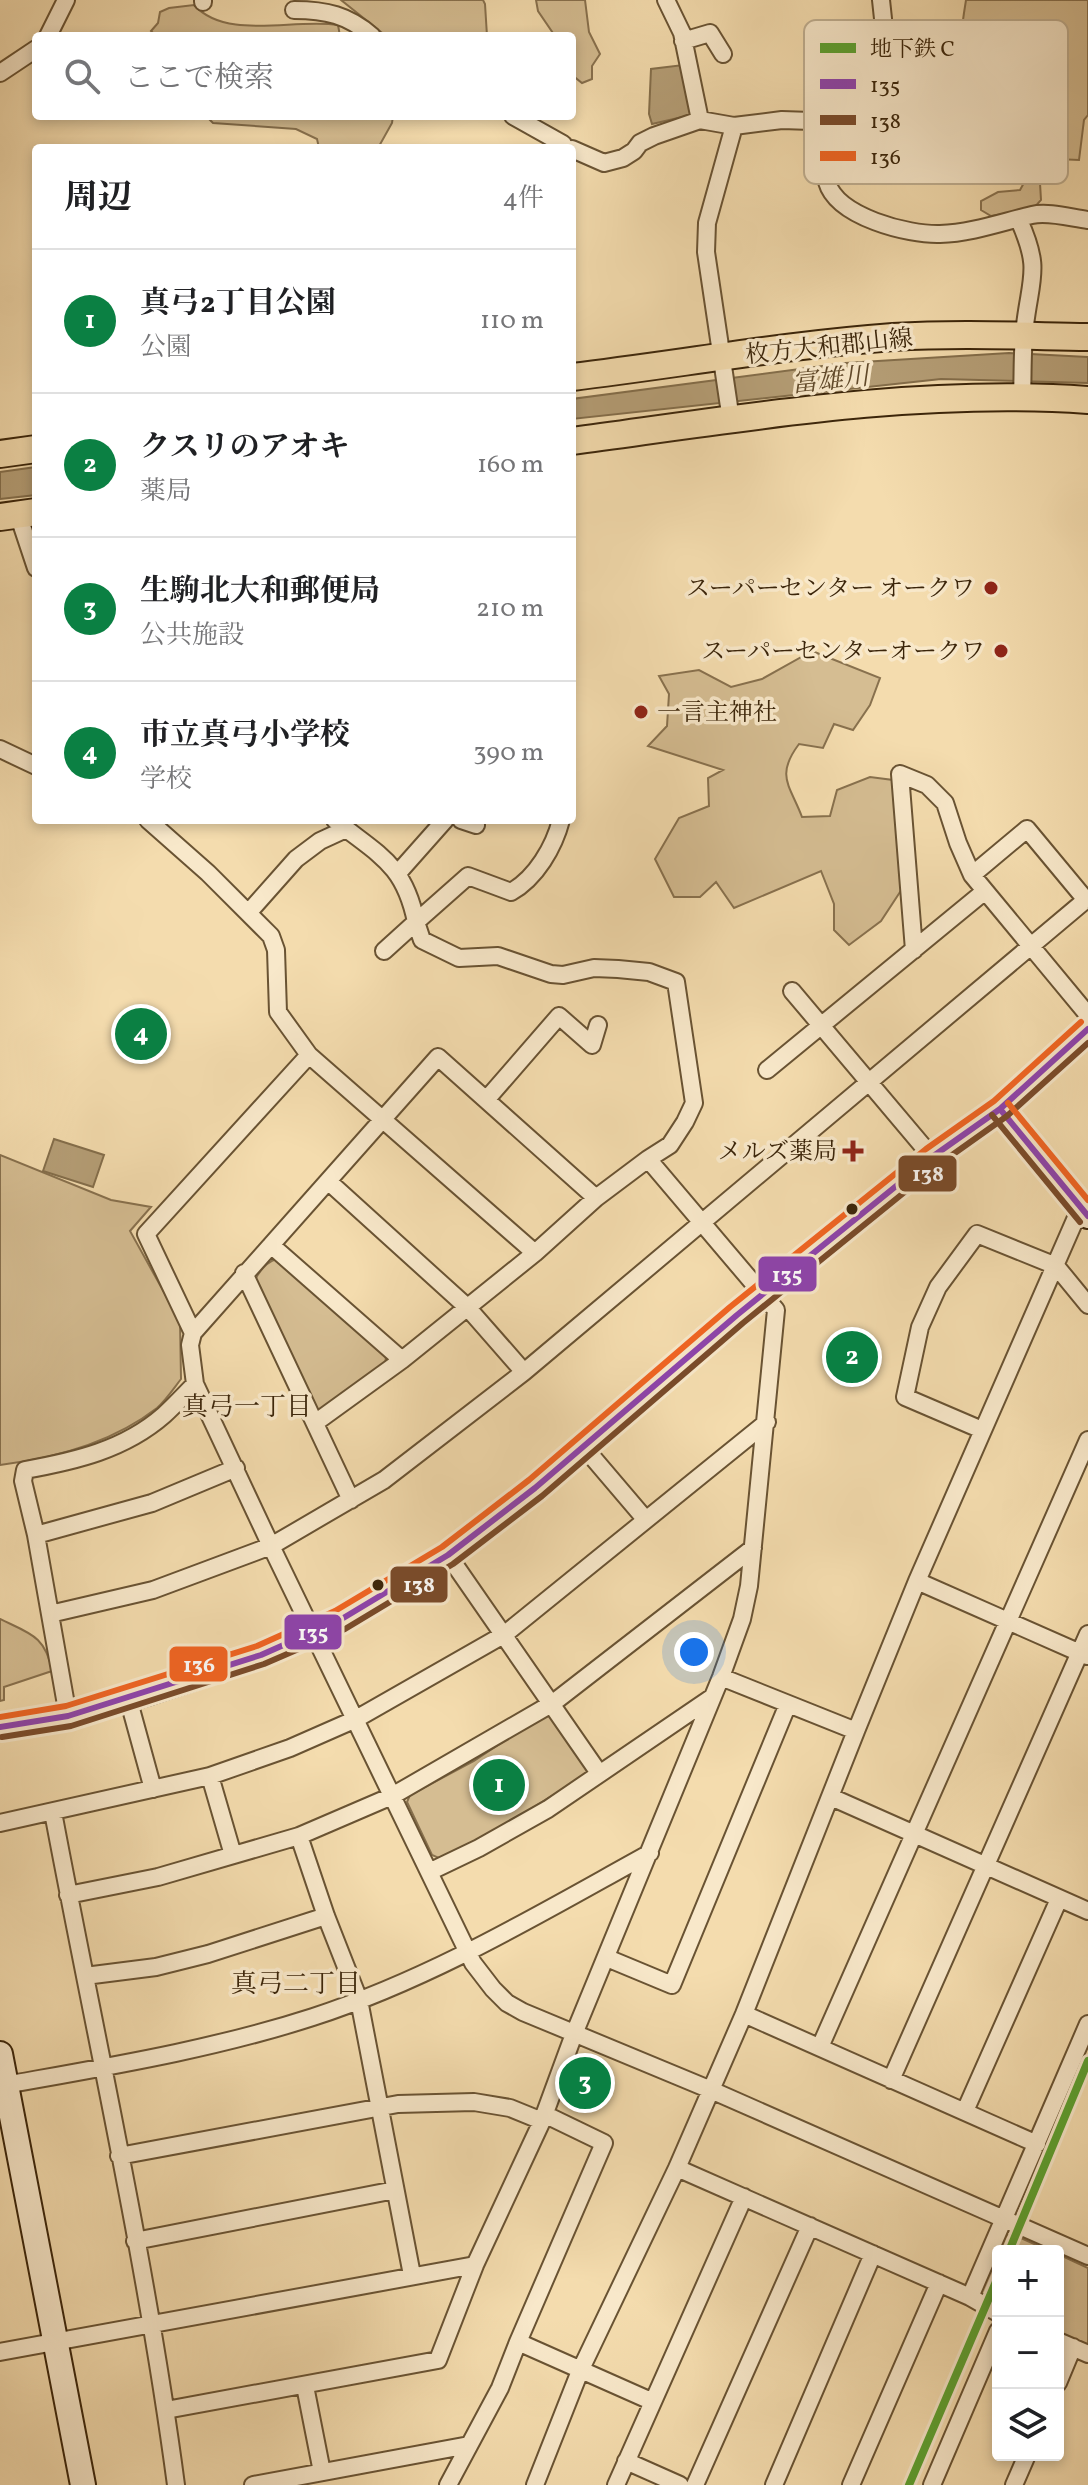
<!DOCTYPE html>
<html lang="ja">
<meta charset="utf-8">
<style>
:root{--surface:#fff;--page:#f2f2f2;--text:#202124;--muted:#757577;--line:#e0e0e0;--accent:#0b8043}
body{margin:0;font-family:Vollkorn,"Noto Serif JP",serif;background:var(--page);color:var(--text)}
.controls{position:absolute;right:24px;bottom:24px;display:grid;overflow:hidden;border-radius:8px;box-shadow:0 4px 12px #0003}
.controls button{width:72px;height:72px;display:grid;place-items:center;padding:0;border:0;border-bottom:2px solid var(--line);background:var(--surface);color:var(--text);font:40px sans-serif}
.you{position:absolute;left:694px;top:1652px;width:28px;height:28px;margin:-20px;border:6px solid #fff;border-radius:50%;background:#1a73e8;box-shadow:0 0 0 12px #1a73e833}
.badge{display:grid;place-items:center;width:52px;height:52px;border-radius:50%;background:var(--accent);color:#fff;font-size:26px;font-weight:700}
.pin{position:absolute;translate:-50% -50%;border:4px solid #fff;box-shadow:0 2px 8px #0006}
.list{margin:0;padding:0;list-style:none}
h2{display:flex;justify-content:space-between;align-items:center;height:104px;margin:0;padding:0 32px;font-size:34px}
h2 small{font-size:26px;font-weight:400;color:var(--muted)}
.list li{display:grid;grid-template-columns:52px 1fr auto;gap:24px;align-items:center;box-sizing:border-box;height:144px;padding:0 32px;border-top:2px solid var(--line)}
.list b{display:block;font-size:30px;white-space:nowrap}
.list p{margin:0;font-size:26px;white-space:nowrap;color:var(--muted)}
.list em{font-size:26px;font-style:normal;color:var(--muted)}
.icon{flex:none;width:44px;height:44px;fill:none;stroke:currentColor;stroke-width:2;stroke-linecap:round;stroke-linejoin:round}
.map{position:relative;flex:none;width:1088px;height:2485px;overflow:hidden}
.search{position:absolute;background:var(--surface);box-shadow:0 4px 12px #0003;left:32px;top:32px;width:544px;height:88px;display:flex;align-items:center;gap:20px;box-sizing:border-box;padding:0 28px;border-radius:8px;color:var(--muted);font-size:30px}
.panel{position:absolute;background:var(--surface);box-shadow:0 4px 12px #0003;left:32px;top:144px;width:544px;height:680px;border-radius:8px}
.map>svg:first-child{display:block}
.green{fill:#d5bd92;stroke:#88714e;stroke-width:2}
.water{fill:#b59e76;stroke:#846e4b;stroke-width:2}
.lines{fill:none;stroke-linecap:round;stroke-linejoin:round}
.street-casing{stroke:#695333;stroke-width:20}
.secondary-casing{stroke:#3b250a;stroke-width:28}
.primary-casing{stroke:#3b250a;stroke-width:30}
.street{stroke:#f8e8ca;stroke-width:16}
.secondary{stroke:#f8e8ca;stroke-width:24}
.primary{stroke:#f4dcae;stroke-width:26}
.bus-1-casing{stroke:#f8e8ca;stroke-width:12}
.bus-2-casing{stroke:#f8e8ca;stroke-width:12}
.bus-3-casing{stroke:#f8e8ca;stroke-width:12}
.bus-1{stroke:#8e44ad;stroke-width:6}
.bus-2{stroke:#7a4b2a;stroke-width:6}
.bus-3{stroke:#f26522;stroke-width:6}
.metro-1-casing{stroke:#f8e8ca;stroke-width:14}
.metro-1{stroke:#5da130;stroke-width:8}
.poi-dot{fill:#8f2418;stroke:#f8e8ca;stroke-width:3}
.bus-dot{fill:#3b250a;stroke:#f8e8ca;stroke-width:3}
.labels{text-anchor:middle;stroke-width:7;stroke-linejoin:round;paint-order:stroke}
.street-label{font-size:24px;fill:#3b250a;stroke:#f8e8ca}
.poi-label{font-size:24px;fill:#3b250a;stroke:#f8e8ca;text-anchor:end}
.water-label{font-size:26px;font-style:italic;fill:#60492a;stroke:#f8e8ca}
.neighbourhood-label{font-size:26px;fill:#3b250a;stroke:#f8e8ca}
.key{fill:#f8e8ca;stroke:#bfae90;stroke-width:2}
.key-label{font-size:22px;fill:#3b250a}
.line-badge{stroke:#f8e8ca;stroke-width:3}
.badge-label{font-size:22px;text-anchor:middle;font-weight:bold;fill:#fff}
</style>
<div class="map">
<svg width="1088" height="2485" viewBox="0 0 1088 2485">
<rect width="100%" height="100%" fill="#f4dcae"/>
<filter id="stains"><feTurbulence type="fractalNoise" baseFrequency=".0025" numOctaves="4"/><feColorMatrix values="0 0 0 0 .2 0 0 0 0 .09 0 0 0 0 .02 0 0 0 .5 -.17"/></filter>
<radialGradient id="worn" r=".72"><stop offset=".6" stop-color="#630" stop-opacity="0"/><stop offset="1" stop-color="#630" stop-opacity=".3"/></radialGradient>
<path class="green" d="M 341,0 L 483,0 L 485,4 L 487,36 L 386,36 Z
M 536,0 L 585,0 L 589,32 L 600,54 L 592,66 L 592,79 L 582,83 L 572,75 L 572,36 L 555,36 L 538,11 Z
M 966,0 L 1088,0 L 1088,115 L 1084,120 L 1079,160 L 1056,159 L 1040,183 L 1041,200 L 1033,209 L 991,216 L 981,210 L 981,201 L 998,192 L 1020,190 L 1030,172 L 1047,162 L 1048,145 C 1019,151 990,157 961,156 L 951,144 L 947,127 L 968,112 L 968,88 L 977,75 C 975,62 968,56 964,45 C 960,31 964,14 966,0 Z
M 194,5 C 227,41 293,18 338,25 L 340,36 L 156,36 L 151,31 L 158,23 L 160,12 L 169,8 Z
M 206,116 L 393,116 L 392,123 L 378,148 L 319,148 L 317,139 L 296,129 L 213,123 Z
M 812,651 L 880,678 L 870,705 L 853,730 L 834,724 L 823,748 L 799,744 C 775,776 790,785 802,817 L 830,816 L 837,790 L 870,777 L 893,780 L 912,823 L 899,867 L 902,889 L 881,921 L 849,945 L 834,930 L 834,904 L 821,871 L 734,908 L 716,882 L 700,897 L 674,897 L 655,859 L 679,818 L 709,806 L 708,778 L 723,770 L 648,746 L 667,726 L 669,694 L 659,676 L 699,670 L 731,687 L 762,679 Z
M 0,1155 L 111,1200 L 151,1207 L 130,1231 L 180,1321 L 181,1379 C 174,1388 166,1400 157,1408 C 112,1443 56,1458 0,1465 Z
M 276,1259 L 386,1356 L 385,1366 L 323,1411 L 315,1408 L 254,1282 C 259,1271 265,1263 276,1259 Z
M 0,1619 C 29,1633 46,1636 52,1671 L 4,1687 L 4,1700 L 0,1701 Z
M 545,1714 L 554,1717 L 588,1765 L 586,1775 L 508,1823 L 441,1859 L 432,1855 L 407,1802 L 410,1795 L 474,1761 Z
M 1012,2234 L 1050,2251 L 998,2251 L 998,2307 L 982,2299 L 979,2292 L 1002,2237 Z
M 1058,2254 L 1088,2268 L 1088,2347 L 1058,2334 Z"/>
<path class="water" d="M 683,65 L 691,115 L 652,124 L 649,114 L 651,69 Z
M 1009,353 L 1088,357 L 1088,383 L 941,379 L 572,419 L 572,399 L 845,363 Z
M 36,467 L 36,495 L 0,499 L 0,472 Z
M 54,1139 L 104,1155 L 93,1187 L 43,1171 Z"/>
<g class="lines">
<g class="street-casing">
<path id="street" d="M 203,0 L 203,2
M 666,0 L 682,33 L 700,120
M 294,10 C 326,10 348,15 372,36
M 48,36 L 66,0
M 683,41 L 710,33 L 723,54
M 0,73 L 36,49
M 513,116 L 563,144
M 841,122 L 827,182 C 837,217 908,235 940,234 C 972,233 1002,222 1032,215 C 1048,211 1072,218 1088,220
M 572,149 L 604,163 L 623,158 L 634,151 L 640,143 L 654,136 L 700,120 L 734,126
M 1019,220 C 1041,269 1031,276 1025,325 C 1022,348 1023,372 1022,396
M 731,420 L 706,252 L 707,223 L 734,126 L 782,120 L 841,122 L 880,56 L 884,28 L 881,0
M 18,514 L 36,568
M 0,749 L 36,766
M 148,820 L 208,873 L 271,936 L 276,950 L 278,1012 L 309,1055 L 535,1253
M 335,820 C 378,855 404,863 416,922 L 384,951
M 461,820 L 476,825
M 398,873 L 445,820
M 972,875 L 1027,829 L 1086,900
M 249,912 L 296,859 L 320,841 L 346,829
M 914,950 L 900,774 L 927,785 L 945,803 L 958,843 L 972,875 L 1088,1015
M 792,991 L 932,1157
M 767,1070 L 985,891
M 486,1100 L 559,1016 L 592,1045 L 598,1025
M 329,1182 L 467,1307 L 524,1372
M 596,1198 L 438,1057 L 193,1333 L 190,1345 L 195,1384 L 271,1546 L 473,1963 L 493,1989 L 507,2003 L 523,2012 L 711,2090 L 1088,2256
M 271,1245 L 402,1360
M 244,1273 L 351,1500
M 193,1333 L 146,1234 L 309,1055
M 315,1423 L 402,1360 L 535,1253 L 596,1198 L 648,1159 L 670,1145 L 685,1122 L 694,1103 L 676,982 L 649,972 L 618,969 L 594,968 L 563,975 L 551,974 L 498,956 L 459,958 L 422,940 L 416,922 L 468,876 L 511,892 C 536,878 554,847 561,820
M 982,1430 L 905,1397 L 920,1327 L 938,1287 L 977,1234 L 1056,1266 L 1088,1305
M 583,1446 L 646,1520
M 36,1535 L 152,1503 L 236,1468
M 448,1555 L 599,1773
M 917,1581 L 1087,1656
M 50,1614 L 153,1590 L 271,1546 L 384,1480 L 524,1372 L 1088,898
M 721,1677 L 856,1731 L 917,1581 L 1075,1220 L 1085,1213
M 128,1698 L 153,1789
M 68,1716 L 36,1535 L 23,1481 L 25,1470 C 75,1461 124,1450 164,1415 C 175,1405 185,1394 195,1384
M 210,1776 L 233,1855
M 831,1797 L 1088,1911
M 53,1812 C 95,2036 146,2259 176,2485
M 0,1823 L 210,1776 L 290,1748 L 356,1719 L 505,1634 L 767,1422
M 299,1836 L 326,1916 L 359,2000 L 412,2275
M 429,1872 L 479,1848 L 548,1809 L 711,1698
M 68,1895 L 158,1877 L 299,1836 L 392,1796 L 553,1703 L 753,1548
M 607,1958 L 672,1985 L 788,1704
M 85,1976 L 156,1967 L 208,1954 L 326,1916
M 744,2014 L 1037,2144
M 820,2047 L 1088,1440
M 891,2080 L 1088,1634
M 0,2086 C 105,2067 211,2050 313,2017 C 433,1978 541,1913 650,1853
M 965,2111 L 1059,1899
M 544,2114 L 604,2143 L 518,2342 L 651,2401
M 119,2156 L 398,2104 L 474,2102 L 510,2108 L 542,2121
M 677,2168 L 970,2297 L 998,2313
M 135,2241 L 395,2190
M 970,2297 L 1088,2024
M 1058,2341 L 1088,2354
M 0,2352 L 475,2265
M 1058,2383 L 1073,2347
M 305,2386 L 322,2472
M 166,2410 L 438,2360 L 475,2265 L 542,2121 L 574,2034 L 721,1677 L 742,1619 L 749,1586 L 776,1310 L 648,1159
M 626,2461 L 680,2485
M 253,2485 L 469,2445
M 448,2485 L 500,2388 L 518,2342
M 535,2485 L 580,2371 L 677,2168 L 744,2014 L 856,1731
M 616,2485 L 744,2197
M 695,2485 L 810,2226
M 774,2485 L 873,2254
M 851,2485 L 939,2283
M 932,2485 L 998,2331
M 1014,2485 L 1027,2455"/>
</g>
<g class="secondary-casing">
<path id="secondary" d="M 1000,1109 L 1088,1216
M 0,1727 L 68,1716 L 150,1692 L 261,1655 L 340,1620 L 448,1555 L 535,1488 L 737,1315 L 932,1157 L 1000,1109 L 1088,1029
M 0,2054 L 83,2485"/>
</g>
<g class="primary-casing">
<path id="primary" d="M 572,377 C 679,364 785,345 893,337 C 958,333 1023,336 1088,337
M 572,441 C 743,418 915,388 1088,400
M 0,454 L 36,449
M 0,517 L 36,512"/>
</g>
<use href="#street" class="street"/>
<use href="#secondary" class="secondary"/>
<use href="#primary" class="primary"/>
<g class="bus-1-casing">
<path id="bus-1" d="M 1000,1109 L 1088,1216
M 0,1727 L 68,1716 L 261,1655 L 340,1620 L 448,1555 L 535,1488 L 737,1315 L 932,1157 L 1000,1109 L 1088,1029"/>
</g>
<g class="bus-2-casing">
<path id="bus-2" d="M 992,1115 L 1080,1222
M 2,1737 L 71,1726 L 264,1664 L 345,1629 L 453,1564 L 542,1496 L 743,1323 L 938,1165 L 1007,1116 L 1088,1043"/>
</g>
<g class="bus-3-casing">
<path id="bus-3" d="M 1008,1103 L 1088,1200
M 0,1717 L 66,1706 L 257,1646 L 335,1611 L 442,1547 L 529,1480 L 730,1307 L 926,1149 L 994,1101 L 1081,1022"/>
</g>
<use href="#bus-1" class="bus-1"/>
<use href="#bus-2" class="bus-2"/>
<use href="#bus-3" class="bus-3"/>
<g class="metro-1-casing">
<path id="metro-1" d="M 1009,2251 L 1088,2061
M 909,2485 L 998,2277"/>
</g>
<use href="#metro-1" class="metro-1"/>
</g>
<g class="poi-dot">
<circle cx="991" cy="588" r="8"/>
<circle cx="1001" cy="651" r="8"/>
<circle cx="641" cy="712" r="8"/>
<path d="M849 1139h8v8h8v8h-8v8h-8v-8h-8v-8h8z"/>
</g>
<g class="bus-dot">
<circle cx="852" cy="1209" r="7"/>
<circle cx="378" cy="1585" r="7"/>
</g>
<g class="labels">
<g class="street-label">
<text transform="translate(829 346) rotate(-6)" y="8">枚方大和郡山線</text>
</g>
<g class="poi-label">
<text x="975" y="596">スーパーセンター オークワ</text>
<text x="985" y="659">スーパーセンターオークワ</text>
<text x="657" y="720" text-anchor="start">一言主神社</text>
<text x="837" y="1159">メルズ薬局</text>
</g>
<g class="water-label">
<text transform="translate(830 379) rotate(-6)" y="9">富雄川</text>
</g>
<g class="neighbourhood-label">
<text x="247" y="1415">真弓一丁目</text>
<text x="296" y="1992">真弓二丁目</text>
</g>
</g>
<rect x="804" y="20" width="264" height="164" rx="12" class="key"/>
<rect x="820" y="43" width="36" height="10" fill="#5da130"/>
<rect x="820" y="79" width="36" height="10" fill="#8e44ad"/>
<rect x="820" y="115" width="36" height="10" fill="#7a4b2a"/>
<rect x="820" y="151" width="36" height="10" fill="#f26522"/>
<g class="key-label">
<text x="870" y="56">地下鉄 C</text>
<text x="870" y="92">135</text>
<text x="870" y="128">138</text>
<text x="870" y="164">136</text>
</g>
<g class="line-badge">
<rect x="897" y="1154" width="61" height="39" rx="8" fill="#7a4b2a"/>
<rect x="757" y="1255" width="61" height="38" rx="8" fill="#8e44ad"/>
<rect x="389" y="1565" width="60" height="39" rx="8" fill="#7a4b2a"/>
<rect x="283" y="1613" width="60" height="38" rx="8" fill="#8e44ad"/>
<rect x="168" y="1645" width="61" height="38" rx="8" fill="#f26522"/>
</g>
<g class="badge-label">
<text x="928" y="1181">138</text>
<text x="787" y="1282">135</text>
<text x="419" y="1592">138</text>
<text x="313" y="1640">135</text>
<text x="199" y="1672">136</text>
</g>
<rect width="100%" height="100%" filter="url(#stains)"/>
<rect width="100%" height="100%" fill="url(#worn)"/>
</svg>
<div class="controls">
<button>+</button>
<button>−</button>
<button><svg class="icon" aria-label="layers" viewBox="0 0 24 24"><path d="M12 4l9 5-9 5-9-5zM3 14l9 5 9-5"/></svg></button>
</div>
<div class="you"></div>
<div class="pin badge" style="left:499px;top:1785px">1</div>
<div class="pin badge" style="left:852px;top:1357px">2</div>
<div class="pin badge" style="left:585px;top:2083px">3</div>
<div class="pin badge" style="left:141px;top:1034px">4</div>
<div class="search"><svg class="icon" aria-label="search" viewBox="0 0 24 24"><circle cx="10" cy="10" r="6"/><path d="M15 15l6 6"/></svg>ここで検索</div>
<section class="panel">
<h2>周辺<small>4件</small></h2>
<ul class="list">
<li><span class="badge">1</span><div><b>真弓2丁目公園</b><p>公園</p></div><em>110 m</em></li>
<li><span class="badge">2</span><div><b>クスリのアオキ</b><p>薬局</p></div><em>160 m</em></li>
<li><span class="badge">3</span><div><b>生駒北大和郵便局</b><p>公共施設</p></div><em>210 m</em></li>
<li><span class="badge">4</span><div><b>市立真弓小学校</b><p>学校</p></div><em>390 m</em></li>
</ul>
</section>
</div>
